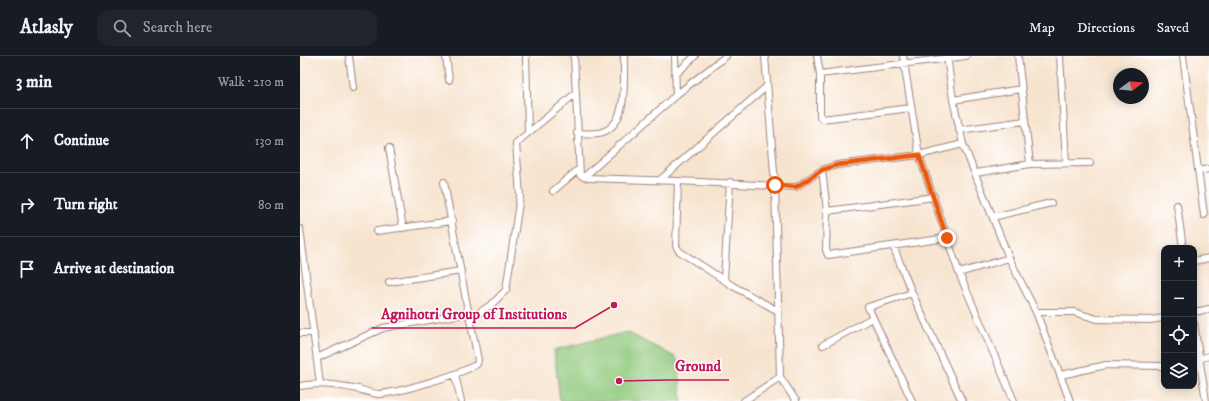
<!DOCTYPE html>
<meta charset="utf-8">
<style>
:root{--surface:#171b24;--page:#20242c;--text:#f1f3f6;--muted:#9ea1a6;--line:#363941}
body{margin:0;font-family:"IM FELL DW Pica",serif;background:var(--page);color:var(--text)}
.controls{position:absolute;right:12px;bottom:12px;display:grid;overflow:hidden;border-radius:8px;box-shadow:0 2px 10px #0003}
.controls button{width:36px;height:36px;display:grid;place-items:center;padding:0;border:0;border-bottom:1px solid var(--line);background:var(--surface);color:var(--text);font:20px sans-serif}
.compass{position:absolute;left:813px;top:12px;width:36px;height:36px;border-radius:50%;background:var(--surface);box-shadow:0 2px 10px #0003;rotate:74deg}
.stop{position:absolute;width:12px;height:12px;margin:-9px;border:3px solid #ea580c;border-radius:50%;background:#fff}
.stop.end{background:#ea580c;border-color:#fff;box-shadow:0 1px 4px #0008}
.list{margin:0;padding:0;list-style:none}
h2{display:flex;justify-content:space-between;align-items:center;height:52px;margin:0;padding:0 16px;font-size:17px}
h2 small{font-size:13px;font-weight:400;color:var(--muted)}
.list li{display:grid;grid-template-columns:26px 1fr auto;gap:12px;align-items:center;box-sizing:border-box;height:64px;padding:0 16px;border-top:1px solid var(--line)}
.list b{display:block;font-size:15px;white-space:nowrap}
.list em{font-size:13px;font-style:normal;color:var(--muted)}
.icon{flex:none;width:22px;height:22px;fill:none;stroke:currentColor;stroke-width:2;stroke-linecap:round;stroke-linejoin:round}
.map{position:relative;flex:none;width:909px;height:345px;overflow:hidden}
header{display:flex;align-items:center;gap:24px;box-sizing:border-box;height:56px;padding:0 20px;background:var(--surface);border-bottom:1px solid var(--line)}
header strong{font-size:19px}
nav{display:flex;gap:22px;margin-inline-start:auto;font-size:14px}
.search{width:280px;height:36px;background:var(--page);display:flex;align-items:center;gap:10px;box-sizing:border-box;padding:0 14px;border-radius:12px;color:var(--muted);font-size:15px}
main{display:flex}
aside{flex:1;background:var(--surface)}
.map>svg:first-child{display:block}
.green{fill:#91c97d;stroke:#6e7454}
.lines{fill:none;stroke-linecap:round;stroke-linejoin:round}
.minor-casing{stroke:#a0827d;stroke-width:8}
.minor{stroke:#fff;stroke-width:6}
.route{stroke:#ea580c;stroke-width:5}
.leader{fill:none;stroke:#c2185b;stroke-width:1.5}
.callout-dot{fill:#c2185b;stroke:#fff;stroke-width:1.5}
.callout-label{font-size:15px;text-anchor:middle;font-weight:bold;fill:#c2185b;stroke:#fff;stroke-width:3;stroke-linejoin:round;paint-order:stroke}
</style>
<header>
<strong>Atlasly</strong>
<div class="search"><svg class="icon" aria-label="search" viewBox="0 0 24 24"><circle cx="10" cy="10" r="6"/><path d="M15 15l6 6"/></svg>Search here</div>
<nav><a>Map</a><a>Directions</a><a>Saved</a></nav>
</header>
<main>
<aside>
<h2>3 min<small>Walk · 210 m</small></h2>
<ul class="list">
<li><svg class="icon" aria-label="ahead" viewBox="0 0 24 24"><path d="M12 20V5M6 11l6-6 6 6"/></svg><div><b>Continue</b></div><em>130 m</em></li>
<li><svg class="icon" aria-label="right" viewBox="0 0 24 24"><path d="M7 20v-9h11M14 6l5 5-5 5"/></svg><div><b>Turn right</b></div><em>80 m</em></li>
<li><svg class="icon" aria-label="arrive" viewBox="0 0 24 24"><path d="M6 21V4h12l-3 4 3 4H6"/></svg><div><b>Arrive at destination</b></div></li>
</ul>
</aside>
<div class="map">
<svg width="909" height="345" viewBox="0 0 909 345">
<rect width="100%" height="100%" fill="#fff"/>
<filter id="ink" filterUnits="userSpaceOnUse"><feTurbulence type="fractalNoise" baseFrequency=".025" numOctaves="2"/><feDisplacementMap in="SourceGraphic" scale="8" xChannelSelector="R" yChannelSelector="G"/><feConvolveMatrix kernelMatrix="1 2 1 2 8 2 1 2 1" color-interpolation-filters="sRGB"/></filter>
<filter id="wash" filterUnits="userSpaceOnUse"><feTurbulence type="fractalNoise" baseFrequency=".012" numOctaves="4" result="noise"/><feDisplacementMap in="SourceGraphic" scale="16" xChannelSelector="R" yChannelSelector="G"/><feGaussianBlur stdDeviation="0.9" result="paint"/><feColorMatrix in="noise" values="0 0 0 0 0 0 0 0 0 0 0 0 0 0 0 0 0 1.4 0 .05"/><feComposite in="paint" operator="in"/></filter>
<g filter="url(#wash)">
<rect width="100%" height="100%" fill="#f7e4cf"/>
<path class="green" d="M 327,276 L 375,301 L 378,305 L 382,345 L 260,345 L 254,294 Z"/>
</g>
<g filter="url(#ink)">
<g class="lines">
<g class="minor-casing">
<path id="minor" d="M 49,0 L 53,32
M 146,0 L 149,24
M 226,0 L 228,75
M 274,0 L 280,119 L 288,122 L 378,125
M 375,0 L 376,39
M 517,0 L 520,18 L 520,60 L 522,63 L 611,52
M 603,0 L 619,99 L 659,217 L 714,345
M 647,0 L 653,44 L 663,88 L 709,202 L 736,256 L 770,345
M 718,0 L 730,108
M 760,0 L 766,107
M 883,0 L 904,159
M 520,18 L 666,0
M 375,19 L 395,0
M 653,44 L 721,33
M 659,74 L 725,65
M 277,77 C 284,77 292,78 299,77 C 330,71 323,22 324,0
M 89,92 L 103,172
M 522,114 L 527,155 L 526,194 L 528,199 L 647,182
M 898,115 L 909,113
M 676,117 L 730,108 L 790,107
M 284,121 L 376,39 L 426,0
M 360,124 L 466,31
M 144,126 L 169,260
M 253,135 L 279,113
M 877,149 L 883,192
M 527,155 L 634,141
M 693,161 L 751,147
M 0,173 L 20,328
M 77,175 L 152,165
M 593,190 L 612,237 L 662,345
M 894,205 L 909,202
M 659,217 L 709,202
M 424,224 L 430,126
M 89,226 L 161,215
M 478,255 L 433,230 L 379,195 L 376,190 L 378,125 L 496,131 L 522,114 L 537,109 L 619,99 L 663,88
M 736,256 L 774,256 L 797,263 L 850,264 L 864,262
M 894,256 L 909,253
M 894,268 L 906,345
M 0,277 L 14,277
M 523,289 L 572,262
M 17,302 L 83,272 L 169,257
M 894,304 L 909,300
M 155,318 L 161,345
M 761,319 L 806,309 L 864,310
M 480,321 L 496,345
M 0,330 C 19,326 39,329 58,333 C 65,335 73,338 79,338 C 97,337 162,318 177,308 L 178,304 L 170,263 L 192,248 L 206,234 L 220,140 L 216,87 L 276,37
M 444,345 L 480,321 L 475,129 L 465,0
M 612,345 L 568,251 L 612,237"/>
</g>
<use href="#minor" class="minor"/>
</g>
</g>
<g class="lines" filter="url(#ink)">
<path class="route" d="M 475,129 L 496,131 L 522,114 L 537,109 L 619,99 L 647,182"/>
</g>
<path class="leader" d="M314 249L275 272H72M319 325L367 324H429"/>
<g class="callout-dot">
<circle cx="314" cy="249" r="4"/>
<circle cx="319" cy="325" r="4"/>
</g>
<g class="callout-label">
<text x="174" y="263">Agnihotri Group of Institutions</text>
<text x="398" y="315">Ground</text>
</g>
</svg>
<div class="controls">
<button>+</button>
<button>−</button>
<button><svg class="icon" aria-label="locate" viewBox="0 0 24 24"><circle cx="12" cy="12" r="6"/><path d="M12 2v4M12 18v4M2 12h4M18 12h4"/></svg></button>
<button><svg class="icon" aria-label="layers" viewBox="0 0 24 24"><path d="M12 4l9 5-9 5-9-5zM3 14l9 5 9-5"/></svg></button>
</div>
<svg class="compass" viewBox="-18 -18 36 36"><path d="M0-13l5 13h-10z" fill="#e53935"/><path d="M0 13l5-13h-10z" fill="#9ea1a6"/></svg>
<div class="stop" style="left:475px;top:129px"></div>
<div class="stop end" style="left:647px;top:182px"></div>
</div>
</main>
